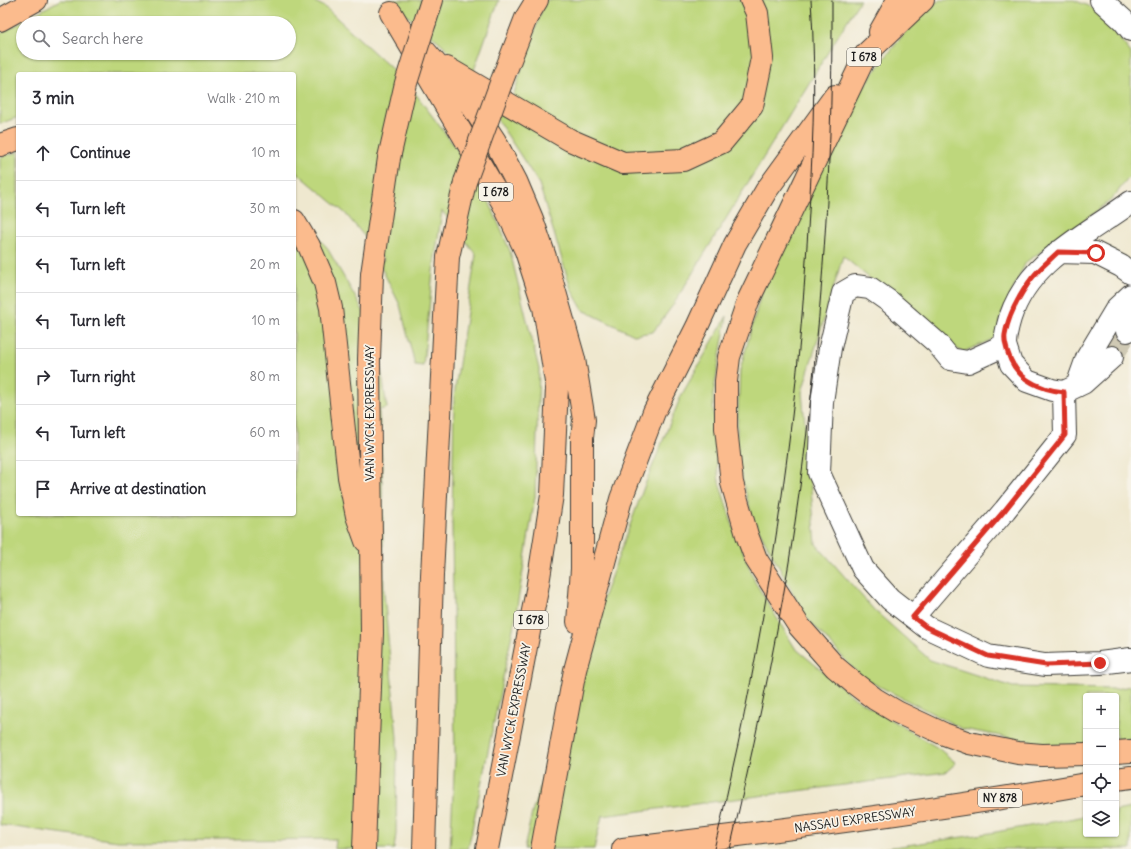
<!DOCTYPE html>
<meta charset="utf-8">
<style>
:root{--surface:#fff;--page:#f7f7f7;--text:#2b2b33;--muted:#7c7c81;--line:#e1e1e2}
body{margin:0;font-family:Delius,sans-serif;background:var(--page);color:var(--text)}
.controls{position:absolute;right:12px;bottom:12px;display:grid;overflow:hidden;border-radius:4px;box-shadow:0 1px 3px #0004}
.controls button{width:36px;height:36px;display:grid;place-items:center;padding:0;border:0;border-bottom:1px solid var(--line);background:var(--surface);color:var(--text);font:20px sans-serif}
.stop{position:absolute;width:12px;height:12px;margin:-9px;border:3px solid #d93025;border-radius:50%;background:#fff}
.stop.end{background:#d93025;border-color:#fff;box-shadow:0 1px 4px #0008}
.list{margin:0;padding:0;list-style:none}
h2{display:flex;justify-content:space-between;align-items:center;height:52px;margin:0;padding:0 16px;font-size:17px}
h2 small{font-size:13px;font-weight:400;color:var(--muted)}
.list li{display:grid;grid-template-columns:26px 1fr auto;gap:12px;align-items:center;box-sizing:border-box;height:56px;padding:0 16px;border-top:1px solid var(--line)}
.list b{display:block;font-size:15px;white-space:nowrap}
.list em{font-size:13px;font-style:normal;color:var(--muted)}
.icon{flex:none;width:22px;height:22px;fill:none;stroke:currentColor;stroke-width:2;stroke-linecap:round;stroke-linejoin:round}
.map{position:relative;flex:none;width:1131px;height:849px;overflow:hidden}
.search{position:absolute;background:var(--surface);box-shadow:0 1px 3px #0004;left:16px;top:16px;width:280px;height:44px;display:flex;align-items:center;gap:10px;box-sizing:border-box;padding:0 14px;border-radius:22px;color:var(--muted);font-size:15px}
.panel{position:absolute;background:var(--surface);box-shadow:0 1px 3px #0004;left:16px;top:72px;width:280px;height:444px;border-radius:4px}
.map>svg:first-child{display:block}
.green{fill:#bed77b;stroke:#6d7a4c;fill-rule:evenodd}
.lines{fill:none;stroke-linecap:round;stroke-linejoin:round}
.minor-tunnel{stroke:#cfc9b4;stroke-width:22;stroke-dasharray:22 11;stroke-linecap:butt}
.minor-casing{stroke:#3c3b37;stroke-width:24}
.highway-casing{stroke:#3c3b37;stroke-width:24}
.minor{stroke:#fff;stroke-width:22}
.highway{stroke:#fbbb8d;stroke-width:22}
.tram{stroke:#1c1c1c;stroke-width:1}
.highway-bridge-casing{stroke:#3c3b37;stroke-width:24;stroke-linecap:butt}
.highway-bridge{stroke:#fbbb8d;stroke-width:22}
.route{stroke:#d93025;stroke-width:5}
.labels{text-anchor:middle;stroke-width:3.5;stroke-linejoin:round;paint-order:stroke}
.shield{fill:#f7f3e8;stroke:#5e5c59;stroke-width:1}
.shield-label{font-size:11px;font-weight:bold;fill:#1c1c1c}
.street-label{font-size:12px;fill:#1c1c1c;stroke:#f7f3e8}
</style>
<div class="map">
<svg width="1131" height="849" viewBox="0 0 1131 849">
<rect width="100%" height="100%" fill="#f7f3e8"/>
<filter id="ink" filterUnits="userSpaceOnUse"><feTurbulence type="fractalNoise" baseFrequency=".025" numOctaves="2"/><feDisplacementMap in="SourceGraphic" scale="8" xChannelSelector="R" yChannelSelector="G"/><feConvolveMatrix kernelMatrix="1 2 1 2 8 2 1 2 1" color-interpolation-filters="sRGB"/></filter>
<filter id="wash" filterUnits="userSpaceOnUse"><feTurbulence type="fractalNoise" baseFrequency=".012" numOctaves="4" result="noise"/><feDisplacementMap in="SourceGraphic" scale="16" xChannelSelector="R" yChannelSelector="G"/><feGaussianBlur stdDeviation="0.9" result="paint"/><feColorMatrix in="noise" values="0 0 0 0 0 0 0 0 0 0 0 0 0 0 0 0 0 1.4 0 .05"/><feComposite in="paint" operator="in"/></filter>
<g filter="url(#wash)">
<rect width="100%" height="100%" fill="#efe8cf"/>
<path class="green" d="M 60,0 L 311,0 L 325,7 L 409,85 L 480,180 L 510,251 L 539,369 L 535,497 L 515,619 L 468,849 L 450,849 L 455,757 L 452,527 L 454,396 L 476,254 L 442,211 L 433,271 L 423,366 L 415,365 L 400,305 L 379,263 L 384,260 L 345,213 L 294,170 L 294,74 L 18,74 L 18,117 L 0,124 L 0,34 ZM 23,23 L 289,23 L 289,53 L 23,53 Z
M 388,0 L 499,0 L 474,70 L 507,114 L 545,0 L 860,0 L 673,305 L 653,332 L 634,335 L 583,310 L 571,289 L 539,184 L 477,88 L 443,45 Z
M 940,0 L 1074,0 L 1097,10 L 1131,53 L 1131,175 L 1111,200 L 1069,232 L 1026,262 L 1002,313 L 996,338 L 963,352 L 947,343 L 843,256 L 802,392 L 816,544 L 874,610 L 930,660 L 1013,687 L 1115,689 L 1131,686 L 1131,738 L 1116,740 L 1116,696 L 1086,696 L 1086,744 L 1060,747 L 963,729 L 861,677 L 806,617 L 752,517 L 736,455 L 740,370 L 766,276 L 851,106 L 874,72 L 921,12 Z
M 18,152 L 18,514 L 294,514 L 294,217 L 326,246 L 365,314 L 381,368 L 387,408 L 379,410 L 382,462 L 384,593 L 397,738 L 396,834 L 394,849 L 335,849 L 336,839 L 118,841 L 0,825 L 0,157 Z
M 727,316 L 713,395 L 714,438 L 719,482 L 732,523 L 755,582 L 795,648 L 856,699 L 938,748 L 956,763 L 946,772 L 602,816 L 594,849 L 524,849 L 532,813 L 576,672 L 644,487 L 681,396 Z
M 1131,808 L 1131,849 L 879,849 L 990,833 L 1086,816 L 1086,834 L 1116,834 L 1116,811 Z"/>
</g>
<g filter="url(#ink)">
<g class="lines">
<path class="minor-tunnel" d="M 1112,357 L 1127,331"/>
<g class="minor-casing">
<path id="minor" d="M 1101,0 L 1123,20 L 1131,30
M 1131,202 C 1085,236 1029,260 1010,318 C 1007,328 1005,335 1005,345 L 968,362 L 950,359 L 937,343 L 890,302 L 870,288 L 855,286 L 843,293 L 830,348 L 822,402 L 819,473 L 863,569 L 890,599 L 926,627 L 988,656 L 1045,665 L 1100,663 L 1131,659
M 1058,252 L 1095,253 L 1121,266 L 1131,273
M 1127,331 L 1131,317
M 1005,345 L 1011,364 L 1027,381 L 1052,390 L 1064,392 L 1083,383 L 1112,357
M 1077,386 L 1087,358 L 1117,308 L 1131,295
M 913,617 L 1005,510 L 1065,435 L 1064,392"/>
</g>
<g class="highway-casing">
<path id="highway" d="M 923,0 L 866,54 L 748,301 L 729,357 L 726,381 L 726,428 L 732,483 L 747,535 L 756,559 L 799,626 L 835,667 L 854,683 L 875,699 L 897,712 L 944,734 L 969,743 L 1018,753 L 1042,755 L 1086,754
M 391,13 L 503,203 L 526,251 L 544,307 L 557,388 L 552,495 L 537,590 L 487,849
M 0,20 L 36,0
M 425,22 L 432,0
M 880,32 L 898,0
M 424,50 L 472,106 L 495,141 L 516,181 L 532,219 L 545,257 L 574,359 L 584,420 L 582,438 L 582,569 L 578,622
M 447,68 L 570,140 L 623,163 L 683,160 L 722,142 L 752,106 L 762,58 L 757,13 L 751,0
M 501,83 L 526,18 L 537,0
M 0,145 L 18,139
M 294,221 L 309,246 L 325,283 L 331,308 L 349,477 L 357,516 L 366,541
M 1116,752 L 1131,751
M 1116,779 L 1131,777
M 364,849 L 372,633 L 369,359 L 372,274 L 389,158
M 424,849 L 432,575 L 448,257 L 465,182
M 542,849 L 575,670 L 621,499 L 654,412 L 697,327 L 735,244 L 766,191 L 835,96
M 623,849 C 778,831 932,811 1086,784"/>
</g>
<use href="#minor" class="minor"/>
<use href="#highway" class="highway"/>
<path class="tram" d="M 714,849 C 723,814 730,779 738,744 C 773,580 797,413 807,245 C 812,164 817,82 811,0
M 730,849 C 752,754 773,659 789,562 C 818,377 833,188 832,0"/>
<g class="highway-bridge-casing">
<path id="highway-bridge" d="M 389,158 L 406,83 L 425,22
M 465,182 L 501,83"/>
</g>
<use href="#highway-bridge" class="highway-bridge"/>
</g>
</g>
<g class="lines" filter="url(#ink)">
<path class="route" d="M 1096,253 L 1058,252 C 1049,261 1036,271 1029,282 C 1018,298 1008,316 1005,335 C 1004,341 1006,347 1008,353 C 1016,379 1038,389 1064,392 L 1065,435 L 1005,510 L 913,617 L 926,627 L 988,656 L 1046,665 L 1100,663"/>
</g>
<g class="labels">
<g class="shield">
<rect x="847" y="48" width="34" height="18" rx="3"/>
<rect x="479" y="183" width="34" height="18" rx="3"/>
<rect x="514" y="611" width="34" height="18" rx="3"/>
<rect x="978" y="789" width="44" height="18" rx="3"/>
</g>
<g class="shield-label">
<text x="864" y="61">I 678</text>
<text x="496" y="196">I 678</text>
<text x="531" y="624">I 678</text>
<text x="1000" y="802">NY 878</text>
</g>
<g class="street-label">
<text transform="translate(370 413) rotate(-90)" y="4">VAN WYCK EXPRESSWAY</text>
<text transform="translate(514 710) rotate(-79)" y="4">VAN WYCK EXPRESSWAY</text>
<text transform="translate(855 820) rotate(-8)" y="4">NASSAU EXPRESSWAY</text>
</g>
</g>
</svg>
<div class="controls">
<button>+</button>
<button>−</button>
<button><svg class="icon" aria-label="locate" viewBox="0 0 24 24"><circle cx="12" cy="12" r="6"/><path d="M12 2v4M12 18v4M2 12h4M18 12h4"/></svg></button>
<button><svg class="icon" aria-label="layers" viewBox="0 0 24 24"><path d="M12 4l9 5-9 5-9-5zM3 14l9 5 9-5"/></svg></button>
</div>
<div class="stop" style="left:1096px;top:253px"></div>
<div class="stop end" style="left:1100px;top:663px"></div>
<div class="search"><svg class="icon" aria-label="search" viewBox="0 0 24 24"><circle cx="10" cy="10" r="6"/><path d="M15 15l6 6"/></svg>Search here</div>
<section class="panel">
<h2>3 min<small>Walk · 210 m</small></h2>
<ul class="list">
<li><svg class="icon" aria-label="ahead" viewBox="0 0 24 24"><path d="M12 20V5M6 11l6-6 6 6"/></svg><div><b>Continue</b></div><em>10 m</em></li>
<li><svg class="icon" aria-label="left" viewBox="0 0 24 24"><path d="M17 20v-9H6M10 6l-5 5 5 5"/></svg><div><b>Turn left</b></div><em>30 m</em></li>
<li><svg class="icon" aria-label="left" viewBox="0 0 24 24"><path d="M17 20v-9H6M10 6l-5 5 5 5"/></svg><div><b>Turn left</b></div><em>20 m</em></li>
<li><svg class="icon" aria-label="left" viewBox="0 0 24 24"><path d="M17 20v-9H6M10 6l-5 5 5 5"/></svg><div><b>Turn left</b></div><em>10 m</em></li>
<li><svg class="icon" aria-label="right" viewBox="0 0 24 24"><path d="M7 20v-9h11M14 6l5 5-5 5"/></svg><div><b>Turn right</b></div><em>80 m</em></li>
<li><svg class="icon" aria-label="left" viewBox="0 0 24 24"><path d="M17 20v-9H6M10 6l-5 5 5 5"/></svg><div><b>Turn left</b></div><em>60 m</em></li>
<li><svg class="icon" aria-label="arrive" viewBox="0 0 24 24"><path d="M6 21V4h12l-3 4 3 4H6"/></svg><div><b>Arrive at destination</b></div></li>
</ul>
</section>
</div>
